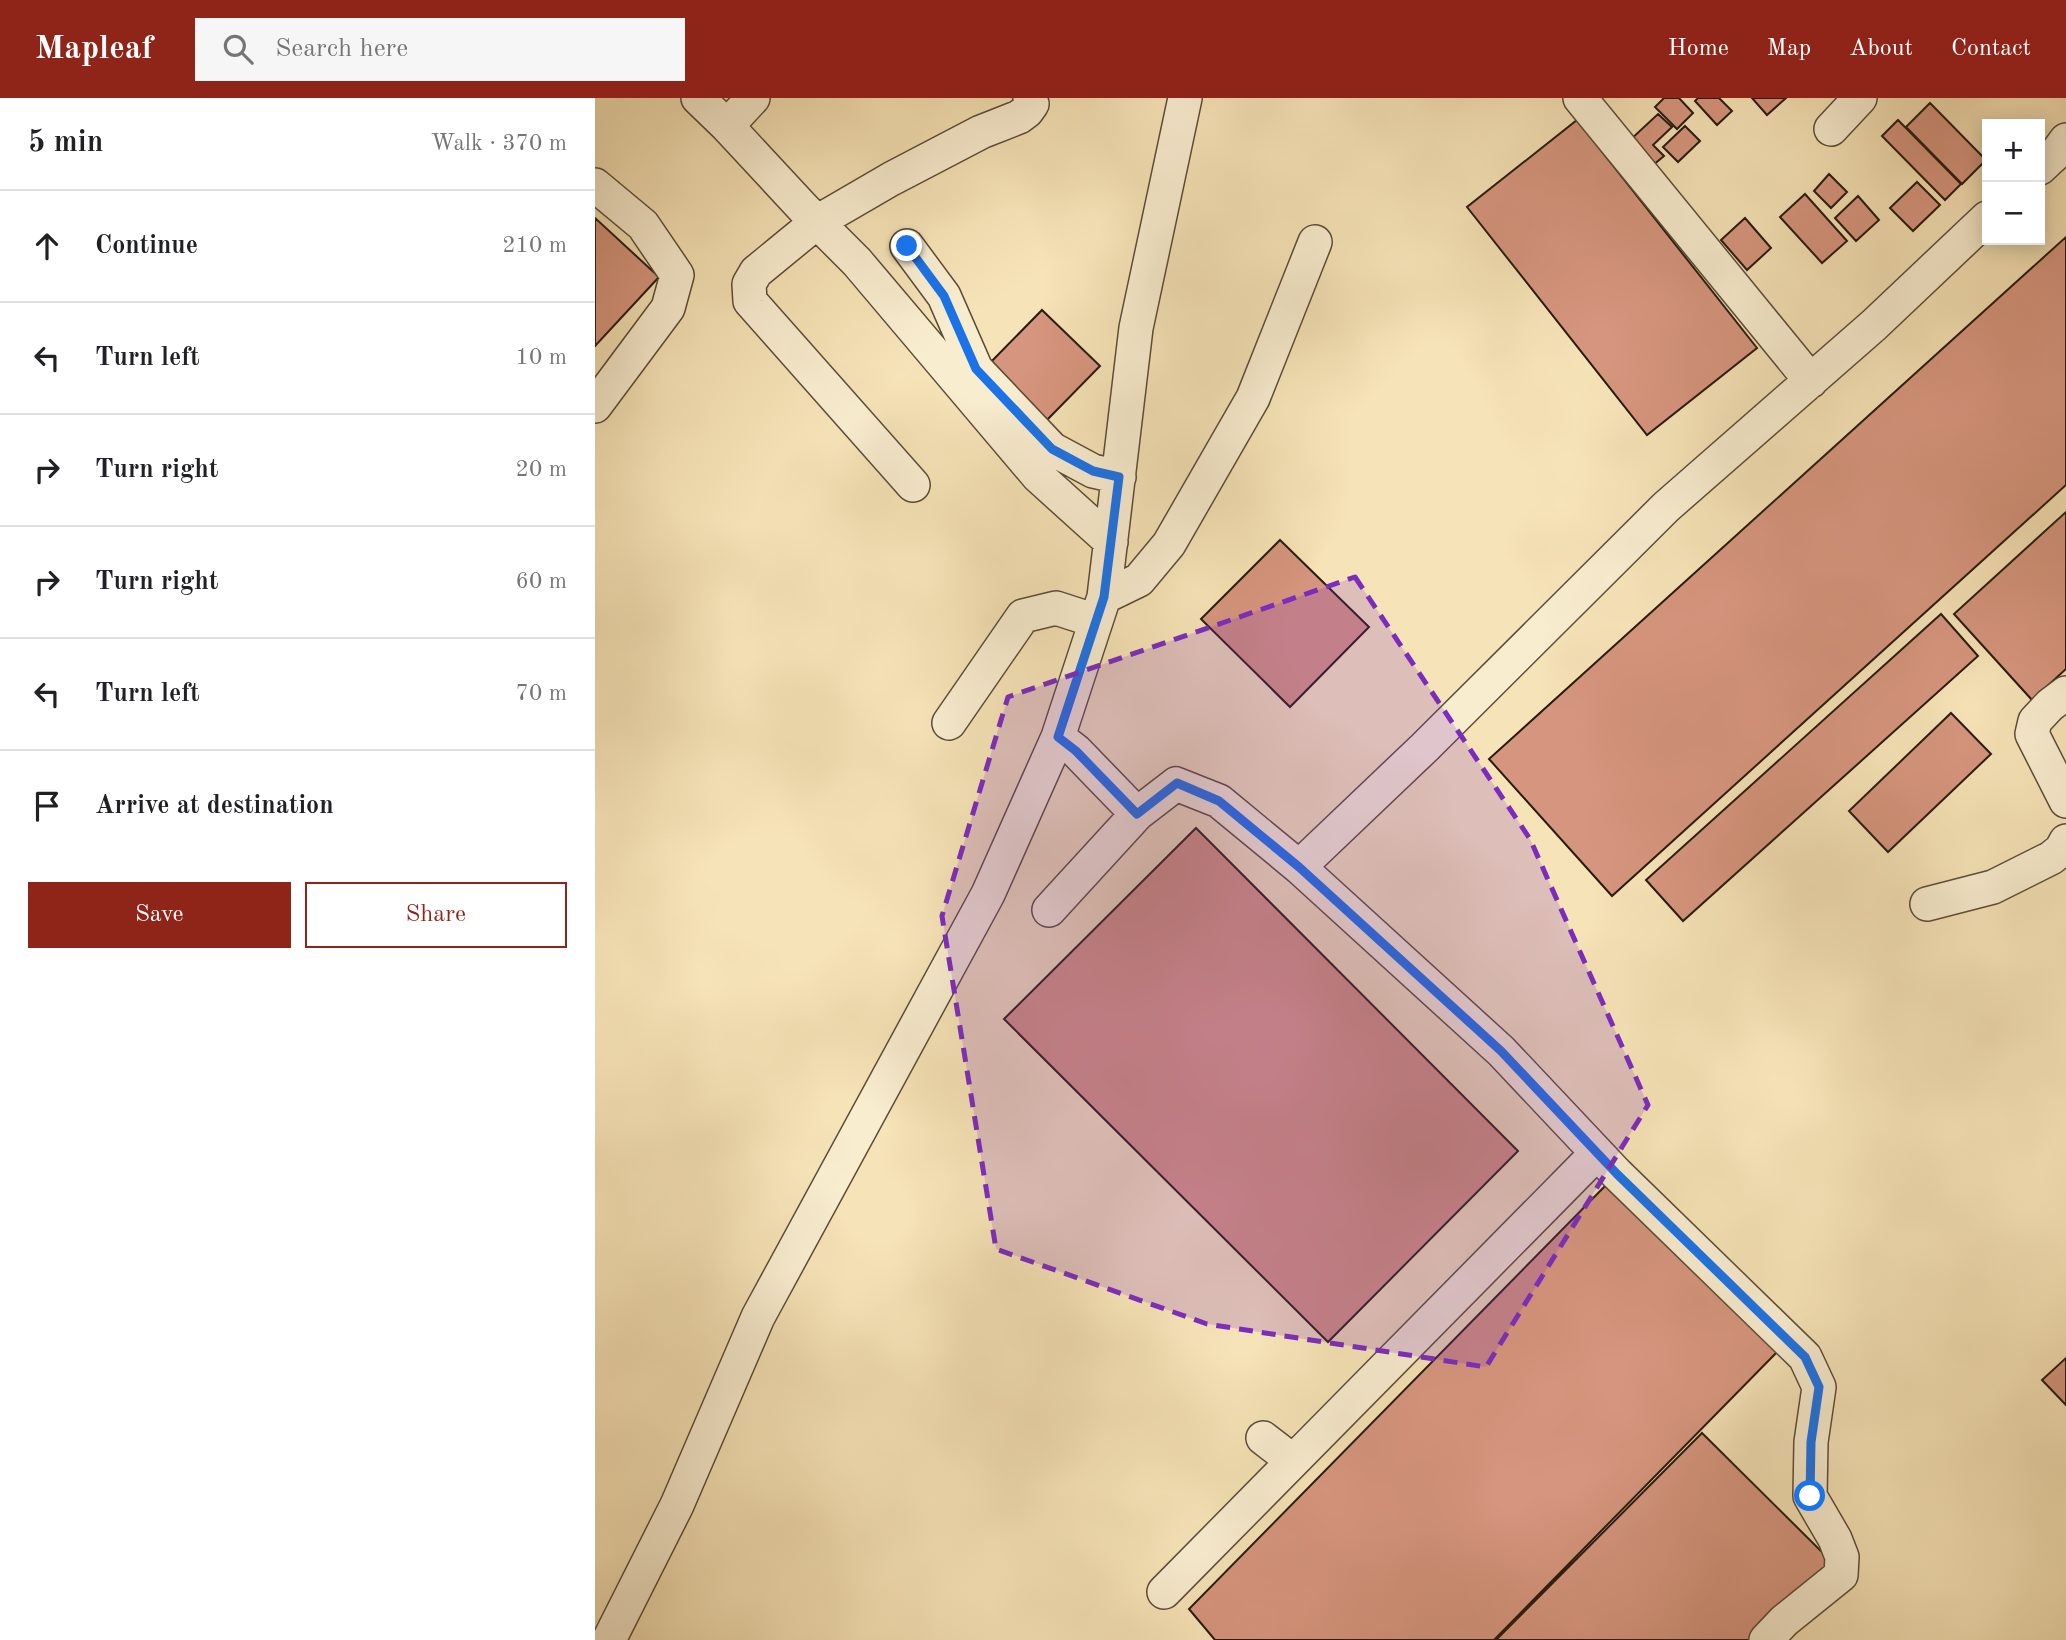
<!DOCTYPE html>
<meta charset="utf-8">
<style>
:root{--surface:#fff;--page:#f6f6f6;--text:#202124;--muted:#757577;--line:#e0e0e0;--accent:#8f2418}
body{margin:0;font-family:"Old Standard TT",serif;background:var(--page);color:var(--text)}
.controls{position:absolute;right:21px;top:21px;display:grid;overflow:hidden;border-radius:0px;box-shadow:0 4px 18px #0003}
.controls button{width:63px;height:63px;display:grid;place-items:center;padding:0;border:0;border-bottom:2px solid var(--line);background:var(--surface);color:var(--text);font:35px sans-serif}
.stop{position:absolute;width:21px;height:21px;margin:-16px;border:5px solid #1a73e8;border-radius:50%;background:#fff}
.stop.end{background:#1a73e8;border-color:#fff;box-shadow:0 2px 7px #0008}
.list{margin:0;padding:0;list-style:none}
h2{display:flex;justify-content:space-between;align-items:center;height:91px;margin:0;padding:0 28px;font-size:30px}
h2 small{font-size:23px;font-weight:400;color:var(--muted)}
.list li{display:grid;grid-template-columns:46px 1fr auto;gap:21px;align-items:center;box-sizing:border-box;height:112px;padding:0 28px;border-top:2px solid var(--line)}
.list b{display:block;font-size:26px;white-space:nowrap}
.list em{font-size:23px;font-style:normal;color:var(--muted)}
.actions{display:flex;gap:14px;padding:21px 28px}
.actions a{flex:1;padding:16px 0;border:2px solid var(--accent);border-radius:0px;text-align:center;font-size:24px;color:var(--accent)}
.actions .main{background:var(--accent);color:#fff}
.icon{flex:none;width:38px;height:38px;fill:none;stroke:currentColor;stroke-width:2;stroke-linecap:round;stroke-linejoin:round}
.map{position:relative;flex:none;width:1471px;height:1542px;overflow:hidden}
header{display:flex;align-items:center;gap:42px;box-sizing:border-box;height:98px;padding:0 35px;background:var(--accent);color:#fff}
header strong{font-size:33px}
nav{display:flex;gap:38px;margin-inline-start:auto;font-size:24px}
.search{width:490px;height:63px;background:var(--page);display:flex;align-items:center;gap:18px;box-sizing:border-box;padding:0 24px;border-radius:0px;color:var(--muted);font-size:26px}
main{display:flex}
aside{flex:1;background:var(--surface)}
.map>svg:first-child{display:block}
.building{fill:#d6957e;stroke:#271a0e;stroke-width:2}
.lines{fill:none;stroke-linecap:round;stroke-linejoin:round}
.minor-casing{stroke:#5b4c38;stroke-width:36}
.minor{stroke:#f9edd0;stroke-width:33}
.route{stroke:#1a73e8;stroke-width:9}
.marked{fill:#7b2cbf;fill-opacity:0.2;stroke:#7b2cbf;stroke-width:5;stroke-dasharray:14 9;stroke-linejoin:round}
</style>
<header>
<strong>Mapleaf</strong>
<div class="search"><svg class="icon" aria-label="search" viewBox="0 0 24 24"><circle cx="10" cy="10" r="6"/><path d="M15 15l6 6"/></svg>Search here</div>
<nav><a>Home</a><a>Map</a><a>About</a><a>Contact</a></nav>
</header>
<main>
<aside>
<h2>5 min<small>Walk · 370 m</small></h2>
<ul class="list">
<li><svg class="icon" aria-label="ahead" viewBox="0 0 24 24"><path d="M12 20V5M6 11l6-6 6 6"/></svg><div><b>Continue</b></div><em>210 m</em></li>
<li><svg class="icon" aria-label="left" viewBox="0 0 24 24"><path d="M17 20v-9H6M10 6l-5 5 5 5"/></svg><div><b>Turn left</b></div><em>10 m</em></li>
<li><svg class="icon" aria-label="right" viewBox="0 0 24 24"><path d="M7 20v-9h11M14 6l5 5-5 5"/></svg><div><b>Turn right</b></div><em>20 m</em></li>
<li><svg class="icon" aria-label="right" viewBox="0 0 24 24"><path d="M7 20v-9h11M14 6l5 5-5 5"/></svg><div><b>Turn right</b></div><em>60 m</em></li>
<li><svg class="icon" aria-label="left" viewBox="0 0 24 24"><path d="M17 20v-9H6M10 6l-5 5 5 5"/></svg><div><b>Turn left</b></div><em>70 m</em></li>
<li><svg class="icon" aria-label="arrive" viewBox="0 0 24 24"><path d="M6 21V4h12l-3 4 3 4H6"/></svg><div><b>Arrive at destination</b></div></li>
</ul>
<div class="actions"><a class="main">Save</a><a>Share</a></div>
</aside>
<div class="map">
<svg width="1471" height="1542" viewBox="0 0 1471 1542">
<rect width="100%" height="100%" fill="#f6e3b7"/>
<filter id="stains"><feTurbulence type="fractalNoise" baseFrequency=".00286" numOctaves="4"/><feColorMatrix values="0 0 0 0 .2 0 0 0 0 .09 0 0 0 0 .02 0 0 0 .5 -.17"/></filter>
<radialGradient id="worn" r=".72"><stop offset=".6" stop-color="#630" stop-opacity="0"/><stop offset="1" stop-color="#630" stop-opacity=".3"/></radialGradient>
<path class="building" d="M 1069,0 L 1084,0 L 1098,15 L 1082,31 L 1060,9 Z
M 1103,0 L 1124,0 L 1137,13 L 1122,27 L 1100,3 Z
M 1157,0 L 1191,0 L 1172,17 Z
M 1335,5 L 1391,62 L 1367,86 L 1311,29 Z
M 1063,16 L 1077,29 L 1058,47 L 1069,58 L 1057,68 L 1034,43 Z
M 982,22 L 1162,250 L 1052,337 L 872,109 Z
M 1303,22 L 1366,86 L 1350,102 L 1287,38 Z
M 1090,28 L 1105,43 L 1083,64 L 1068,49 Z
M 1234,76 L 1252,94 L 1236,110 L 1219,93 Z
M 1322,84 L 1345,107 L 1318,133 L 1295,110 Z
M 1210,96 L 1252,143 L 1227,165 L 1185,119 Z
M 1263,98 L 1284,122 L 1261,143 L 1240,120 Z
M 0,120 L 64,179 L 0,248 Z
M 1150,120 L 1176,150 L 1152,172 L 1126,142 Z
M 1471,139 L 1471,387 L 1017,798 L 894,661 Z
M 447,212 L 505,268 L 450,324 L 392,268 Z
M 1471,414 L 1471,571 L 1437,602 L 1359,516 Z
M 685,442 L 774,529 L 695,609 L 606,521 Z
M 1346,516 L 1383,558 L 1088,823 L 1051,782 Z
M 1356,615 L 1396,656 L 1293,754 L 1254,713 Z
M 601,730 L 923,1053 L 733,1244 L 409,921 Z
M 1015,1083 L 1185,1251 L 899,1542 L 620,1542 L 594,1511 Z
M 1471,1260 L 1471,1307 L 1447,1282 Z
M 1107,1335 L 1237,1464 L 1159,1542 L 901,1542 Z"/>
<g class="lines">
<g class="minor-casing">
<path id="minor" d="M 103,0 L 132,28 L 210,112 L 262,164 L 443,378 L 516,444
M 985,0 L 1216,283
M 132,28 L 158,0
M 1236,31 L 1265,0
M 1445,70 L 1463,53 L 1471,42
M 0,87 L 48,127 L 82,177 L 73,210 L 0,308
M 312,148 L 349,198 L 381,271 L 457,351 L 498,373 L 524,379
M 318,387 L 155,203 L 154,186 L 161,174 L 222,124 L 296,81 L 386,34 L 424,19 L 432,13 L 437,6 L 435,0
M 509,499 L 544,482 L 574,446 L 658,300 L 720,144
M 1471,595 L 1455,607 L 1440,623 L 1437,636 L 1471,703
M 354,625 L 428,518 L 461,510 L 501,523
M 463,639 L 481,653 L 542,716 L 581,686 L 624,703 L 704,769 L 830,649 L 1071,409 L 1279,227 L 1392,120
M 704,769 L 906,953 L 1022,1076 L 1210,1259 L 1224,1289 L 1216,1344 L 1215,1398 L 1240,1441 L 1247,1459 L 1246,1477 L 1189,1523 L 1171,1542
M 1332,806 L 1398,789 L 1456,760 L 1466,752 L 1471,743
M 454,812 L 542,716
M 668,1340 L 698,1363
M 569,1494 L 1002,1055
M 14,1542 L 82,1407 L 163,1219 L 393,796 L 463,639 L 509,499 L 541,230 L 590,0"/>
</g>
<use href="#minor" class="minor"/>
</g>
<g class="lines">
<path class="route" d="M 312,148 L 349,198 L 381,271 L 457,351 L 498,373 L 524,379 L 509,499 L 463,639 L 481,653 L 542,716 L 582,685 L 624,703 L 704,769 L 906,953 L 1022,1076 L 1210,1259 L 1224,1289 L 1216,1344 L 1215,1398"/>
</g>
<path class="marked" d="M 760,479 L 935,741 L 1053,1007 L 891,1269 L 612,1226 L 401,1151 L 347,818 L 413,599 Z"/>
<rect width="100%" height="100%" filter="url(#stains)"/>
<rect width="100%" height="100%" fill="url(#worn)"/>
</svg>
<div class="controls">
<button>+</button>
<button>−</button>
</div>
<div class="stop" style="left:1215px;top:1398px"></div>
<div class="stop end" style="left:312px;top:148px"></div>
</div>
</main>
